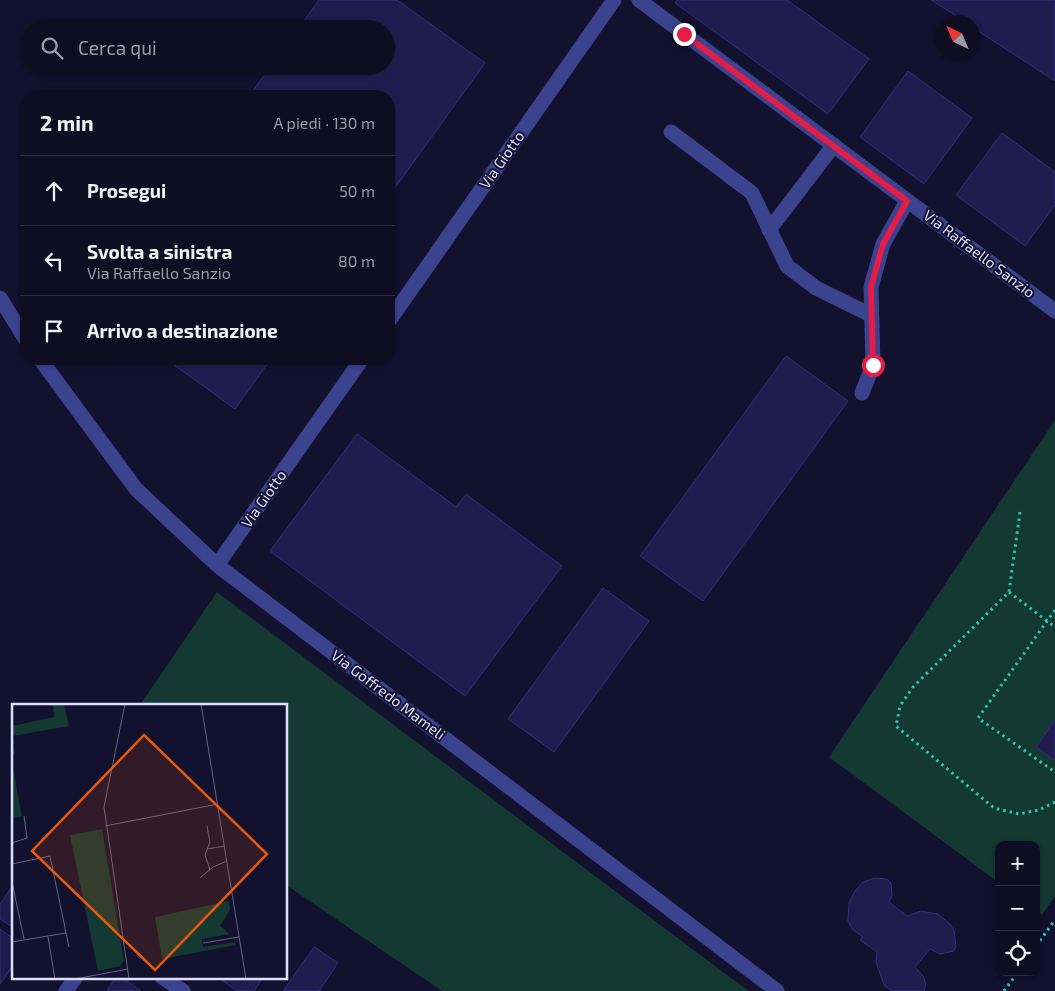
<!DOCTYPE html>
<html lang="it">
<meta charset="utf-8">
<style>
:root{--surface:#0e0d22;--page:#1c1b2f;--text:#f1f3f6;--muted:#9b9ca5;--line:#2e2d40}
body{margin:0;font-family:"Exo 2",sans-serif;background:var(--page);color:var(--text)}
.controls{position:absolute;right:15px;bottom:15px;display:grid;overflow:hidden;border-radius:10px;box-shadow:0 1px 4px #0004}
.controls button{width:45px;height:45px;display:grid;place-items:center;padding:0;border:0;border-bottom:1px solid var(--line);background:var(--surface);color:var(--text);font:25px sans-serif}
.compass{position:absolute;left:935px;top:15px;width:45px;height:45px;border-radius:50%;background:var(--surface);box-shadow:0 1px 4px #0004;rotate:316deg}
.stop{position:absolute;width:15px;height:15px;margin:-11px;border:4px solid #e11d48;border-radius:50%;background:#fff}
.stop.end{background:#e11d48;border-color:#fff;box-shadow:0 1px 5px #0008}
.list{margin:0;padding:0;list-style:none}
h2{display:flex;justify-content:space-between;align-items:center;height:65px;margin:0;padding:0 20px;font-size:21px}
h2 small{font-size:16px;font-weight:400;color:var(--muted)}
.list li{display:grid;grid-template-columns:32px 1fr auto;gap:15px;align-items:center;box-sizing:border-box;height:70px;padding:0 20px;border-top:1px solid var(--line)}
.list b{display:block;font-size:19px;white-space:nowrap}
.list p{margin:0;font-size:16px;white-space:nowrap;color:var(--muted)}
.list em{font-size:16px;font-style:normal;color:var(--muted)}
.icon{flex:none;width:28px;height:28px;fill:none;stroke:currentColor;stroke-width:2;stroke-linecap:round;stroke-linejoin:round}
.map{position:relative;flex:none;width:1055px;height:991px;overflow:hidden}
.search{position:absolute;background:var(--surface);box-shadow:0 1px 4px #0004;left:20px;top:20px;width:375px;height:55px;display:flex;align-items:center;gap:12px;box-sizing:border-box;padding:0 18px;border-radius:28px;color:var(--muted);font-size:19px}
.panel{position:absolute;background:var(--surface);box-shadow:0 1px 4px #0004;left:20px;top:90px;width:375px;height:275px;border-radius:20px}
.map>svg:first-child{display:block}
.green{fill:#143832}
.building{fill:#201c50;stroke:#342e7c}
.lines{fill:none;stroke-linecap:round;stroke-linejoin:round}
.path{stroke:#2dc4a9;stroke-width:3;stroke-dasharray:2.5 4;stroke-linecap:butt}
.minor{stroke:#3b428e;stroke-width:15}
.route{stroke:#e11d48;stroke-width:6}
.labels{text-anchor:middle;stroke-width:4;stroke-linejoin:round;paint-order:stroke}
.street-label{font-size:15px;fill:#dedeff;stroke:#12112e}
.inset-road{fill:none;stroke:#646382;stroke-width:1}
.view{fill:#e8590c;fill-opacity:0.15;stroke:#e8590c;stroke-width:2.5}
.inset-edge{fill:none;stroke:#dedeff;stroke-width:2.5}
</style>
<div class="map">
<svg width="1055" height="991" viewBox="0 0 1055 991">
<rect width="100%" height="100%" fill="#12112e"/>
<path class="green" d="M 1055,420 L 1055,896 L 1042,915 L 1036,911 L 1036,845 L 999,845 L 999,883 L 829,757 Z
M 217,592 L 695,951 L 749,991 L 442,991 L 286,885 L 286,705 L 140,705 Z"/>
<path class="building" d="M 319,0 L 397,0 L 485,63 L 389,196 L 389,96 L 249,96 L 271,66 L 386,66 L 386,29 L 298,29 Z
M 677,0 L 787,0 L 869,59 L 828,114 L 675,3 Z
M 931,0 L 1055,0 L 1055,81 L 972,27 L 972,22 L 966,22 Z
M 908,71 L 972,118 L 924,184 L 860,137 Z
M 1002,133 L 1055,172 L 1055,205 L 1025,246 L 956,195 Z
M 786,356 L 848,401 L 703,601 L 640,556 Z
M 166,359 L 271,359 L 235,409 Z
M 357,434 L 456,507 L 466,494 L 562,566 L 465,696 L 270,551 Z
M 603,588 L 649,621 L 554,752 L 508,719 Z
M 1055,720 L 1055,760 L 1036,747 Z
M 874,878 L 887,879 L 891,883 L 892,896 L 889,902 L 907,916 L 921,911 L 938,914 L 950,924 L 954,931 L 956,946 L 954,951 L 940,954 L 930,949 L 915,967 L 923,976 L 926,984 L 924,991 L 892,991 L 884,985 L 876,962 L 877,952 L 860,940 L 863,937 L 852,929 L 848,921 L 849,903 L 855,891 L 863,882 Z
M 14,884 L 14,928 L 0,919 L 0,904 Z
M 0,929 L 14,939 L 14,969 L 12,967 L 0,984 Z
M 314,947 L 338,963 L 319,991 L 283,991 Z
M 116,977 L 121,977 L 141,991 L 107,991 Z
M 222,977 L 263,977 L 254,991 L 237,991 L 220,979 Z"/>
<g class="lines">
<path class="path" d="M 1020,512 L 1009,592 L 913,687 L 900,706 L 896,726 L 994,808 L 1019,814 L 1039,810 L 1055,802
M 1009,592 L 1055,627
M 1055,610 L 978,718 L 1055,772
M 1036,946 L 1055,920
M 1004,991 L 1018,972"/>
<path class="minor" d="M 639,0 L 1055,311
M 671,132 L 752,193 L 787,266 L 816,288 L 871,315
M 769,230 L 834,145
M 0,298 L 26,340
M 389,321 L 614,0
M 40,359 L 136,489 L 217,565 L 777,991
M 862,393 L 873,365 L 871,287 L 883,244 L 907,201
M 217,565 L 362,359
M 162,977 L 183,991
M 66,991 L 76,977"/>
</g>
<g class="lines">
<path class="route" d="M 684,34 L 907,201 L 883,244 L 871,287 L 873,365"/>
</g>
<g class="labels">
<g class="street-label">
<text transform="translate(502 160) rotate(-55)" y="5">Via Giotto</text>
<text transform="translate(979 254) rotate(37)" y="5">Via Raffaello Sanzio</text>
<text transform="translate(264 499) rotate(-55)" y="5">Via Giotto</text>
<text transform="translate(388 695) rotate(37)" y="5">Via Goffredo Mameli</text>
</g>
</g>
<g transform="translate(12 704)">
<rect width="275" height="275" fill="#12112e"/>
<path d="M 41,0 L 52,0 L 57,22 L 1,32 L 3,51 L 0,49 L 0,22 L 42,13 ZM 0,58 L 10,113 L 0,114 ZM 90,125 L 112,257 L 108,262 L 86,267 L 58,131 ZM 217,197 L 218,206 L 208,222 L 218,230 L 190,235 L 191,243 L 223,238 L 224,241 L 150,255 L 143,213 Z" fill="#143832"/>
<path class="inset-road" d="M 113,0 L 92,103 L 117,275M 189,0 L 234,275M 93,122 L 206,100M 195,122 L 198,138 L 193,151 L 198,166M 0,139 L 15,134 L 12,112M 195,145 L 213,142M 0,160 L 38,152 L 57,243M 188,174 L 201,163 L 215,157M 0,178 L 12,235M 36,233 L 43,275M 0,238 L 54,229M 191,239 L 227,233M 63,275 L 116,265"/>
<path class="view" d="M 132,31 L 255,150 L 143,266 L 20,147 Z"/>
<rect width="275" height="275" class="inset-edge"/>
</g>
</svg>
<div class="controls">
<button>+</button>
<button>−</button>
<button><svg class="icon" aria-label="locate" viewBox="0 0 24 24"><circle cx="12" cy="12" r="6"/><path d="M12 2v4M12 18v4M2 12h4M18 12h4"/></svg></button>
</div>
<svg class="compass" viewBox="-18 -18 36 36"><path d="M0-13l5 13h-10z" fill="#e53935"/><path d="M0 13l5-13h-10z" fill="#9b9ca5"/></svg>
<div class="stop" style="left:873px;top:365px"></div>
<div class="stop end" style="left:684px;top:34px"></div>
<div class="search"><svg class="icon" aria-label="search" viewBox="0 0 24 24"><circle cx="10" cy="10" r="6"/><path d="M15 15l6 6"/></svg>Cerca qui</div>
<section class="panel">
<h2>2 min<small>A piedi · 130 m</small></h2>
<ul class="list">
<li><svg class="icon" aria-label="ahead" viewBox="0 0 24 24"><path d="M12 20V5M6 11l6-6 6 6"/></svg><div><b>Prosegui</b></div><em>50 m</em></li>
<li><svg class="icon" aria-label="left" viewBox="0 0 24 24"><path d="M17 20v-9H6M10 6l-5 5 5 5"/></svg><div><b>Svolta a sinistra</b><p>Via Raffaello Sanzio</p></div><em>80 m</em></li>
<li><svg class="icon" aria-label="arrive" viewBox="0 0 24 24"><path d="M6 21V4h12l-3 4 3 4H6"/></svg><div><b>Arrivo a destinazione</b></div></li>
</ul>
</section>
</div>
